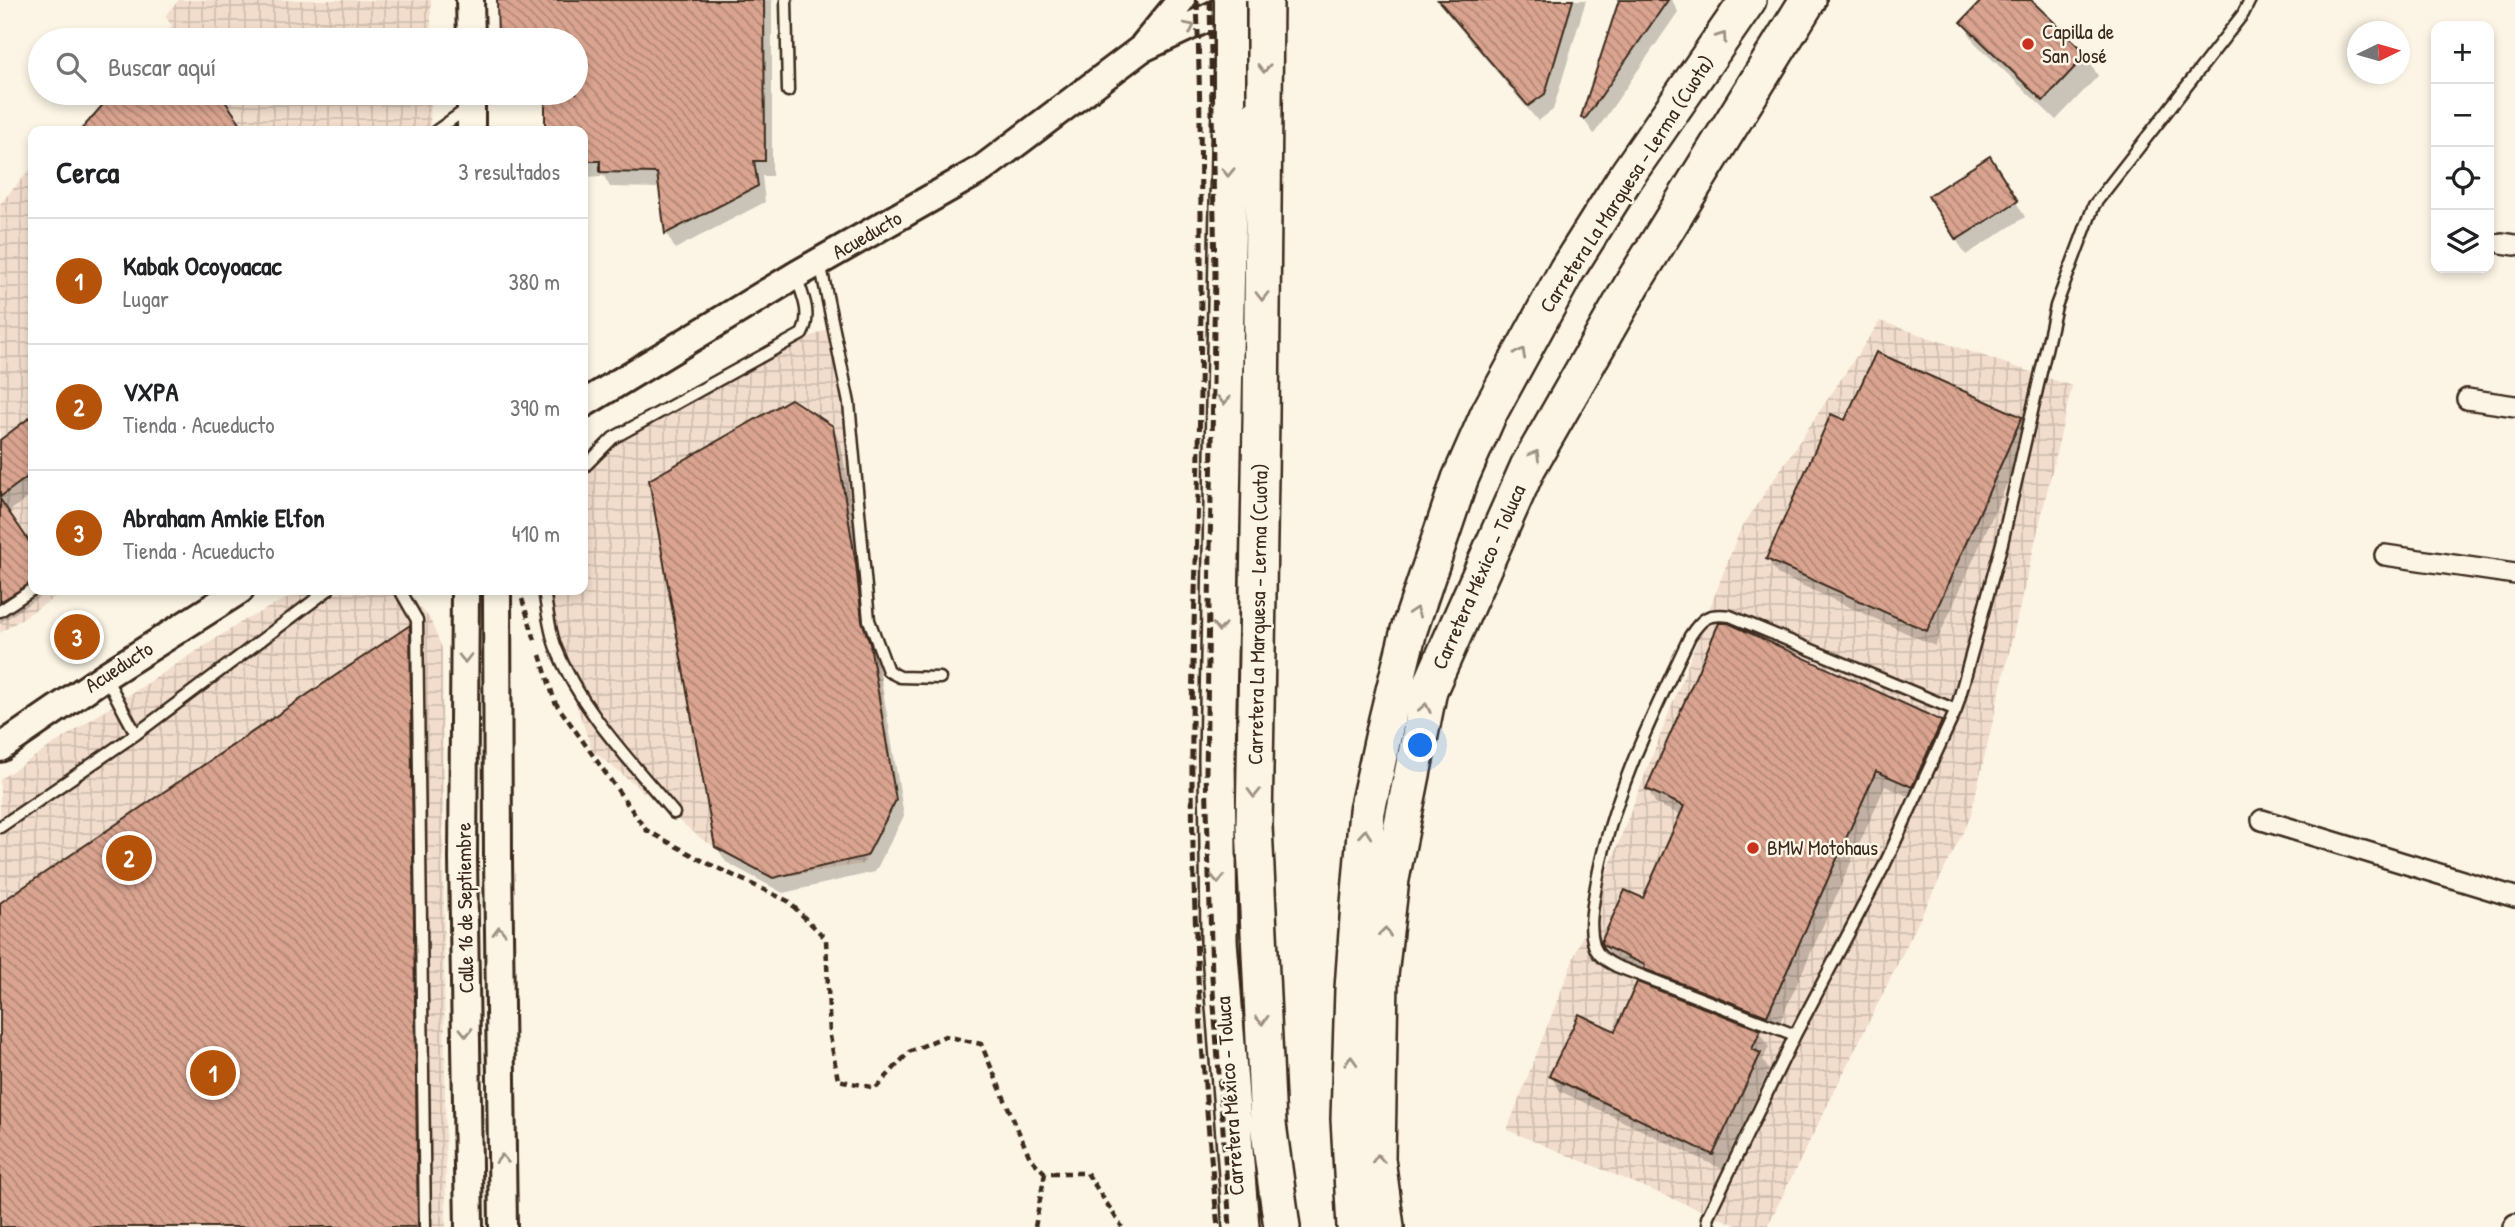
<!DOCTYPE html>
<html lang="es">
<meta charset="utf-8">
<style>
:root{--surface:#fff;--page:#f2f2f2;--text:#202124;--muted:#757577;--line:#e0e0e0;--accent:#b45309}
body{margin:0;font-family:"Patrick Hand",sans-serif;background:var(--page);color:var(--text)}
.controls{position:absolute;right:21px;top:21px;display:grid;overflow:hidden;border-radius:14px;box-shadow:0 4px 10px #0003}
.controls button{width:63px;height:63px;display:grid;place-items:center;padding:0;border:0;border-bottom:2px solid var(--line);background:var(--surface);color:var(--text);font:35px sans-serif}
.compass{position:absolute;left:2347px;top:21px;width:63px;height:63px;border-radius:50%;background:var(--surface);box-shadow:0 4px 10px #0003;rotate:85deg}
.you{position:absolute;left:1421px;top:746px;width:24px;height:24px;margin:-18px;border:5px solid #fff;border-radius:50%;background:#1a73e8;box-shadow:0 0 0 10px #1a73e833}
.badge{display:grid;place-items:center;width:46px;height:46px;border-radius:50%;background:var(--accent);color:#fff;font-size:23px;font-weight:700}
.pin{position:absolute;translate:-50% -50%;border:4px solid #fff;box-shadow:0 2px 7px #0006}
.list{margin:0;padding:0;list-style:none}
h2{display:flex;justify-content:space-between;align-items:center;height:91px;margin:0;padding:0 28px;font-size:30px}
h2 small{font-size:23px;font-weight:400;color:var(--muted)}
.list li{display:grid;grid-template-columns:46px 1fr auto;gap:21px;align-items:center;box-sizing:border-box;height:126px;padding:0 28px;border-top:2px solid var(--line)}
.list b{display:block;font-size:26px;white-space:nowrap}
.list p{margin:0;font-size:23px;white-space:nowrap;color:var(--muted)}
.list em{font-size:23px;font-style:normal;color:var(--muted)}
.icon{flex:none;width:38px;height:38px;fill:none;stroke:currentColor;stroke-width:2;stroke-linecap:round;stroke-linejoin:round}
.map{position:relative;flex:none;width:2515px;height:1227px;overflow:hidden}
.search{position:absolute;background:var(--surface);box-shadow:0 4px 10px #0003;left:28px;top:28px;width:560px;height:77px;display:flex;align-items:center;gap:18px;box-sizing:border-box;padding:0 24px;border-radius:38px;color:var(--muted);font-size:26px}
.panel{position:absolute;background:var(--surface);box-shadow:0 4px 10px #0003;left:28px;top:126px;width:560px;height:469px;border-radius:14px}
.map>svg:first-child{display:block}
.industrial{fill:url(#industrial-grid)}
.shadow{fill:#0003}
.building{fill:url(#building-back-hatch);stroke:#3b2a1e;stroke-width:2}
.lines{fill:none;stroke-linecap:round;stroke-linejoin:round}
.lane-casing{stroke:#3b2a1e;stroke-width:15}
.street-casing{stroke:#3b2a1e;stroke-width:24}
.secondary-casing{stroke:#3b2a1e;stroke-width:32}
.highway-casing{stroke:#3b2a1e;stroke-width:40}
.path{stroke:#3b2a1e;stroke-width:4.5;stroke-dasharray:7 5;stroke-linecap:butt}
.lane{stroke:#fcf5e5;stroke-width:10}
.street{stroke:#fcf5e5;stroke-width:19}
.secondary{stroke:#fcf5e5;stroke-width:26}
.highway{stroke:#fcf5e5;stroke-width:35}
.rail{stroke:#3b2a1e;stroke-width:5;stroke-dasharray:10 5;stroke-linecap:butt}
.primary-bridge-casing{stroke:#3b2a1e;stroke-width:35;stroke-linecap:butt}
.primary-bridge{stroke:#fcf5e5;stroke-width:30}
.oneway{stroke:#9c9082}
.poi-dot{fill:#c8321e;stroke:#fcf5e5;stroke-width:2.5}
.labels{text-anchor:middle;stroke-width:5;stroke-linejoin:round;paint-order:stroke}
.poi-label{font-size:21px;fill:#3b2a1e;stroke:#fcf5e5;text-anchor:start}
.street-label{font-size:21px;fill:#3b2a1e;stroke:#fcf5e5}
</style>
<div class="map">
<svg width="2515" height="1227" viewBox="0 0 2515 1227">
<defs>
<pattern id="industrial-grid" width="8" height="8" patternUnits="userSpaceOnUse" patternTransform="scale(1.75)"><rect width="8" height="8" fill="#f2ddcc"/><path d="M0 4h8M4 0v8" fill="none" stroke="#d0beaf"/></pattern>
<pattern id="building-back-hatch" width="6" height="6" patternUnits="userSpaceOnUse" patternTransform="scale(1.75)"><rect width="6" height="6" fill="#daa490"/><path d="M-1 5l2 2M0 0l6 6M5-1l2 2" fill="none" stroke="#b28675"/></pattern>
</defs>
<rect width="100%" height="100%" fill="#fcf5e5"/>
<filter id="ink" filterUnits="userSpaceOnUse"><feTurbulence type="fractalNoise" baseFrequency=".0143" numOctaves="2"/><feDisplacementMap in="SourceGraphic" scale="14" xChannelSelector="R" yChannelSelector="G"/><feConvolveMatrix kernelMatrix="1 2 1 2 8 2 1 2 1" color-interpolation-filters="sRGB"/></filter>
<g filter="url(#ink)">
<path class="industrial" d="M 179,0 L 431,0 L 431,40 L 160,40 L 172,26 L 165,16 Z
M 113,93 L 431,93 L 430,131 L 80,131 Z
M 33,166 L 33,590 L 66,590 L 0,633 L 0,204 Z
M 1880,321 L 2072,386 L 1970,818 L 1767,1227 L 1741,1227 L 1507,1130 L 1740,530 Z
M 834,326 L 896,800 L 863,864 L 773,878 L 703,840 L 592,750 L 554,642 L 551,590 L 583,590 L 583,477 L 593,458 L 732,373 Z
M 302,590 L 406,590 L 430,619 L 442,648 L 446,1227 L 0,1227 L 0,779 L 243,621 Z"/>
<path class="shadow" d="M 499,0 L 772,0 L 772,176 L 762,176 L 765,202 L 675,249 L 667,234 L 660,188 L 610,187 L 604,176 L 583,177 L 583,131 L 547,131 L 547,93 L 576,93 L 576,40 L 500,40 Z
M 1436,0 L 1586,0 L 1553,110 L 1538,121 Z
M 1620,0 L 1672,0 L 1678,12 L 1594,134 L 1582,117 Z
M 1984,0 L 2028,0 L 2086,55 L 2098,76 L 2056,120 L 1975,43 L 1963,23 Z
M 172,29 L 180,40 L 162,40 Z
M 116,93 L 216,93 L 243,131 L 82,131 Z
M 2016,202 L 2025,217 L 1966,255 L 1939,212 Z
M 33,418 L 33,494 L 7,513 L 33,550 L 33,590 L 56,590 L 38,598 L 0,623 L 0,442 Z
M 2020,419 L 2029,434 L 1935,646 L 1777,574 L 1768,559 L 1846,422 Z
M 832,427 L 841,444 L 864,581 L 870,638 L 878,661 L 904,816 L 875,872 L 783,893 L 726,862 L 716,846 Z
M 409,628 L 421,648 L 428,1227 L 0,1227 L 0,905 Z
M 1941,722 L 1950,738 L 1921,802 L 1885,786 L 1776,1031 L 1613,961 L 1603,943 L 1643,900 L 1681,815 L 1656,804 L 1647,788 Z
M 1760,1031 L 1769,1047 L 1763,1060 L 1769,1070 L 1722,1169 L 1560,1091 L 1551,1076 L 1616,1033 Z"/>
<path class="building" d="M 497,0 L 764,0 L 765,161 L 754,161 L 758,186 L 665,234 L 657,173 L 600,172 L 600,161 L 583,161 L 583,131 L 545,131 L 545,93 L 576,93 L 576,40 L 498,40 Z
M 1438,0 L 1573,0 L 1545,94 L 1528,106 Z
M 1619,0 L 1668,0 L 1585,119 L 1581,117 Z
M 1982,0 L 2031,0 L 2087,54 L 2043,101 L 1961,22 Z
M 113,93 L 219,93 L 246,131 L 80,131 Z
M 1990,156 L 2018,201 L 1956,240 L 1928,196 Z
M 1876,352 L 2022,417 L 1927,631 L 1766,559 L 1831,414 L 1845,420 Z
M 791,399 L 833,426 L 856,564 L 862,621 L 870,644 L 896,800 L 867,856 L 773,878 L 715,847 L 649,480 Z
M 33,415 L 33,473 L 0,497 L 0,440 Z
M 0,499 L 33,547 L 33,582 L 0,602 Z
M 1719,623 L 1728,623 L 1942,721 L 1912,787 L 1876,771 L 1767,1016 L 1644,969 L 1645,965 L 1602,945 L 1601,942 L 1625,890 L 1643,898 L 1684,806 L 1646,789 Z
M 410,625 L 418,1227 L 0,1227 L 0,903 Z
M 1637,982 L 1761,1030 L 1752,1049 L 1761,1053 L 1713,1155 L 1549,1076 L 1579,1014 L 1615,1031 Z"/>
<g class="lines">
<g class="lane-casing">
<path id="lane" d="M 786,0 L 788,91
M 436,131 L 468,108
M 820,262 L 849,403 L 869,620 L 888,671 L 900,677 L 940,678
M 583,468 L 613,438 L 802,334 C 812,314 803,296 796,276
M 400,590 L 417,620 L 425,1226
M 544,590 C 547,608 549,630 556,648 C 581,711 631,761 674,813
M 0,611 L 33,589
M 105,676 L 136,734
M 0,827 L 136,734 L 328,590
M 1795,1035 L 1616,966 C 1607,961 1597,956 1594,945 C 1588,926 1593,905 1596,886 C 1611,798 1652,716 1690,636 C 1702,618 1708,613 1730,616 L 1956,710 L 2002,543 L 2056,306 L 2094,205 L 2243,14 L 2250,0
M 1709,1227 L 1707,1218 L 1795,1035 L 1884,866 L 1956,710"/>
</g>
<g class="street-casing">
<path id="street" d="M 2502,243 L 2515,245
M 2467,399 L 2515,406
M 2385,555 L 2515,574
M 2262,820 L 2515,897
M 2513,1227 L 2515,1224"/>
</g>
<g class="secondary-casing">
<path id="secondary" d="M 470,0 L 471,40
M 1144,45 L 1181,0
M 471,93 L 471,131
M 583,404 L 796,275 L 982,169 L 1141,49 L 1218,13 L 1236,0
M 465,590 L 463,859 L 469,1227
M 497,590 L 498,858 L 503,1227
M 0,748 L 105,676 L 240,590"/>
</g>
<g class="highway-casing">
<path id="highway" d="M 1265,0 L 1261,417 L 1254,826 L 1268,1124 L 1282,1227
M 1230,104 L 1217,758 L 1219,941 L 1241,1227
M 1355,1227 L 1349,1119 L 1353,989 L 1359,904 L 1367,811 L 1387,719 L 1409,630 L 1460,479 L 1489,413 L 1567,270 L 1625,178 L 1748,0
M 1386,1227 L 1377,1159 L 1380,975 L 1391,879 L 1429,690 L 1528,467 L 1636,278 L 1808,0"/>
</g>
<path class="path" d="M 522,599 L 535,640
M 540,655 L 555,702 L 646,830 L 709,864 L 788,901 L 826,939 L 830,1036 L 838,1080 L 876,1088 L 909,1052 L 945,1036 L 981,1044 L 1030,1158 L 1045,1173 L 1087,1173 L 1122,1227
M 1035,1227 L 1045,1173"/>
<use href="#lane" class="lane"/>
<use href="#street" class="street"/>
<use href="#secondary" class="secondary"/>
<use href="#highway" class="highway"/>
<path class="rail" d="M 1197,0 C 1202,150 1202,300 1199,450 C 1197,559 1191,668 1192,777 C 1193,928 1202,1078 1218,1227
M 1210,0 L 1215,274 L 1206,772 L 1212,977 L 1230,1227"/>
<g class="primary-bridge-casing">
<path id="primary-bridge" d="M 1230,104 L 1230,0"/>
</g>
<use href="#primary-bridge" class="primary-bridge"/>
</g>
<defs><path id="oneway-chevron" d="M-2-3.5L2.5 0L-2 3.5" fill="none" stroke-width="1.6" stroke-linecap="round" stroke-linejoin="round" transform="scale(1.75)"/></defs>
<g class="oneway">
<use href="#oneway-chevron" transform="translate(1190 27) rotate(-26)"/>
<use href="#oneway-chevron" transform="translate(1722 37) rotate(-55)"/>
<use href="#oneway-chevron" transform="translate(1264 68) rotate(91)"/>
<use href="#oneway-chevron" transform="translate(1228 172) rotate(91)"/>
<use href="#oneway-chevron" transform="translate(1262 296) rotate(90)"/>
<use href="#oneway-chevron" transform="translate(1521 353) rotate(-61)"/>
<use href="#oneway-chevron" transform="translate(1224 400) rotate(91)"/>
<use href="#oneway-chevron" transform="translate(1535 455) rotate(-60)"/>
<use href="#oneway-chevron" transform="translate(1415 612) rotate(-72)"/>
<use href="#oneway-chevron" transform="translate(1219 627) rotate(91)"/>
<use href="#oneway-chevron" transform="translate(465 658) rotate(90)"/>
<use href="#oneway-chevron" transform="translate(1425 708) rotate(-79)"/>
<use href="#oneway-chevron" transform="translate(1254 793) rotate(91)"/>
<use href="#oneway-chevron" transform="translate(1365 834) rotate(-85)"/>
<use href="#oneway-chevron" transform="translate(1218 879) rotate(89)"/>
<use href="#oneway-chevron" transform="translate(499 931) rotate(-91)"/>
<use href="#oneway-chevron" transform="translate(1385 932) rotate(-83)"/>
<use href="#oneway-chevron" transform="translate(1262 1020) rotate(87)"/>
<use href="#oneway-chevron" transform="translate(466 1032) rotate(89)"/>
<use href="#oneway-chevron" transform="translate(1351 1061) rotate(-88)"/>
<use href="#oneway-chevron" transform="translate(502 1159) rotate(-91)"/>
<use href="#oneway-chevron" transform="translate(1378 1159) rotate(-93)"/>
</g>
</g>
<g class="poi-dot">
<circle cx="2028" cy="44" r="7"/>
<circle cx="1753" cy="848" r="7"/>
</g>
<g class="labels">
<g class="poi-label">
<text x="2042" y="39">Capilla de<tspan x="2042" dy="24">San José</tspan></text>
<text x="1767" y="855">BMW Motohaus</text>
</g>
<g class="street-label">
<text transform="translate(1627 184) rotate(-57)" y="7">Carretera La Marquesa - Lerma (Cuota)</text>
<text transform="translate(867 235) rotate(-30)" y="7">Acueducto</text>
<text transform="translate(1479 577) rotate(-66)" y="7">Carretera México - Toluca</text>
<text transform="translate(1258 614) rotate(-89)" y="7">Carretera La Marquesa - Lerma (Cuota)</text>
<text transform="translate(119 667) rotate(-33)" y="7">Acueducto</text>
<text transform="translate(465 908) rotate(-91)" y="7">Calle 16 de Septiembre</text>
<text transform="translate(1230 1096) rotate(-94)" y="7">Carretera México - Toluca</text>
</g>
</g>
</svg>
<div class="controls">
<button>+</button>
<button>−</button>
<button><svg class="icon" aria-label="locate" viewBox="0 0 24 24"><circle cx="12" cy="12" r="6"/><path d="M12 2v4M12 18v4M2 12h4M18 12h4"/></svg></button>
<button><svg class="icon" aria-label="layers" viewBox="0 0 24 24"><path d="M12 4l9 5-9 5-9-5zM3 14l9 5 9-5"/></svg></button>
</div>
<svg class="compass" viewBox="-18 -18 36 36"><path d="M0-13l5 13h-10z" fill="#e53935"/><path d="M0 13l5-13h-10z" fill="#757577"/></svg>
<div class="you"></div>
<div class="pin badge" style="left:213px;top:1073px">1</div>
<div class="pin badge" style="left:129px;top:858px">2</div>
<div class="pin badge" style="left:77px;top:637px">3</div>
<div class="search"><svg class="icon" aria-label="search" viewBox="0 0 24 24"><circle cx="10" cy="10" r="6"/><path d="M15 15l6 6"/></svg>Buscar aquí</div>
<section class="panel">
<h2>Cerca<small>3 resultados</small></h2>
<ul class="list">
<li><span class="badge">1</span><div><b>Kabak Ocoyoacac</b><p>Lugar</p></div><em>380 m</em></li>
<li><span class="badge">2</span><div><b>VXPA</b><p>Tienda · Acueducto</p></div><em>390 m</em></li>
<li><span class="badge">3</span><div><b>Abraham Amkie Elfon</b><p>Tienda · Acueducto</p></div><em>410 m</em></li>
</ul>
</section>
</div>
